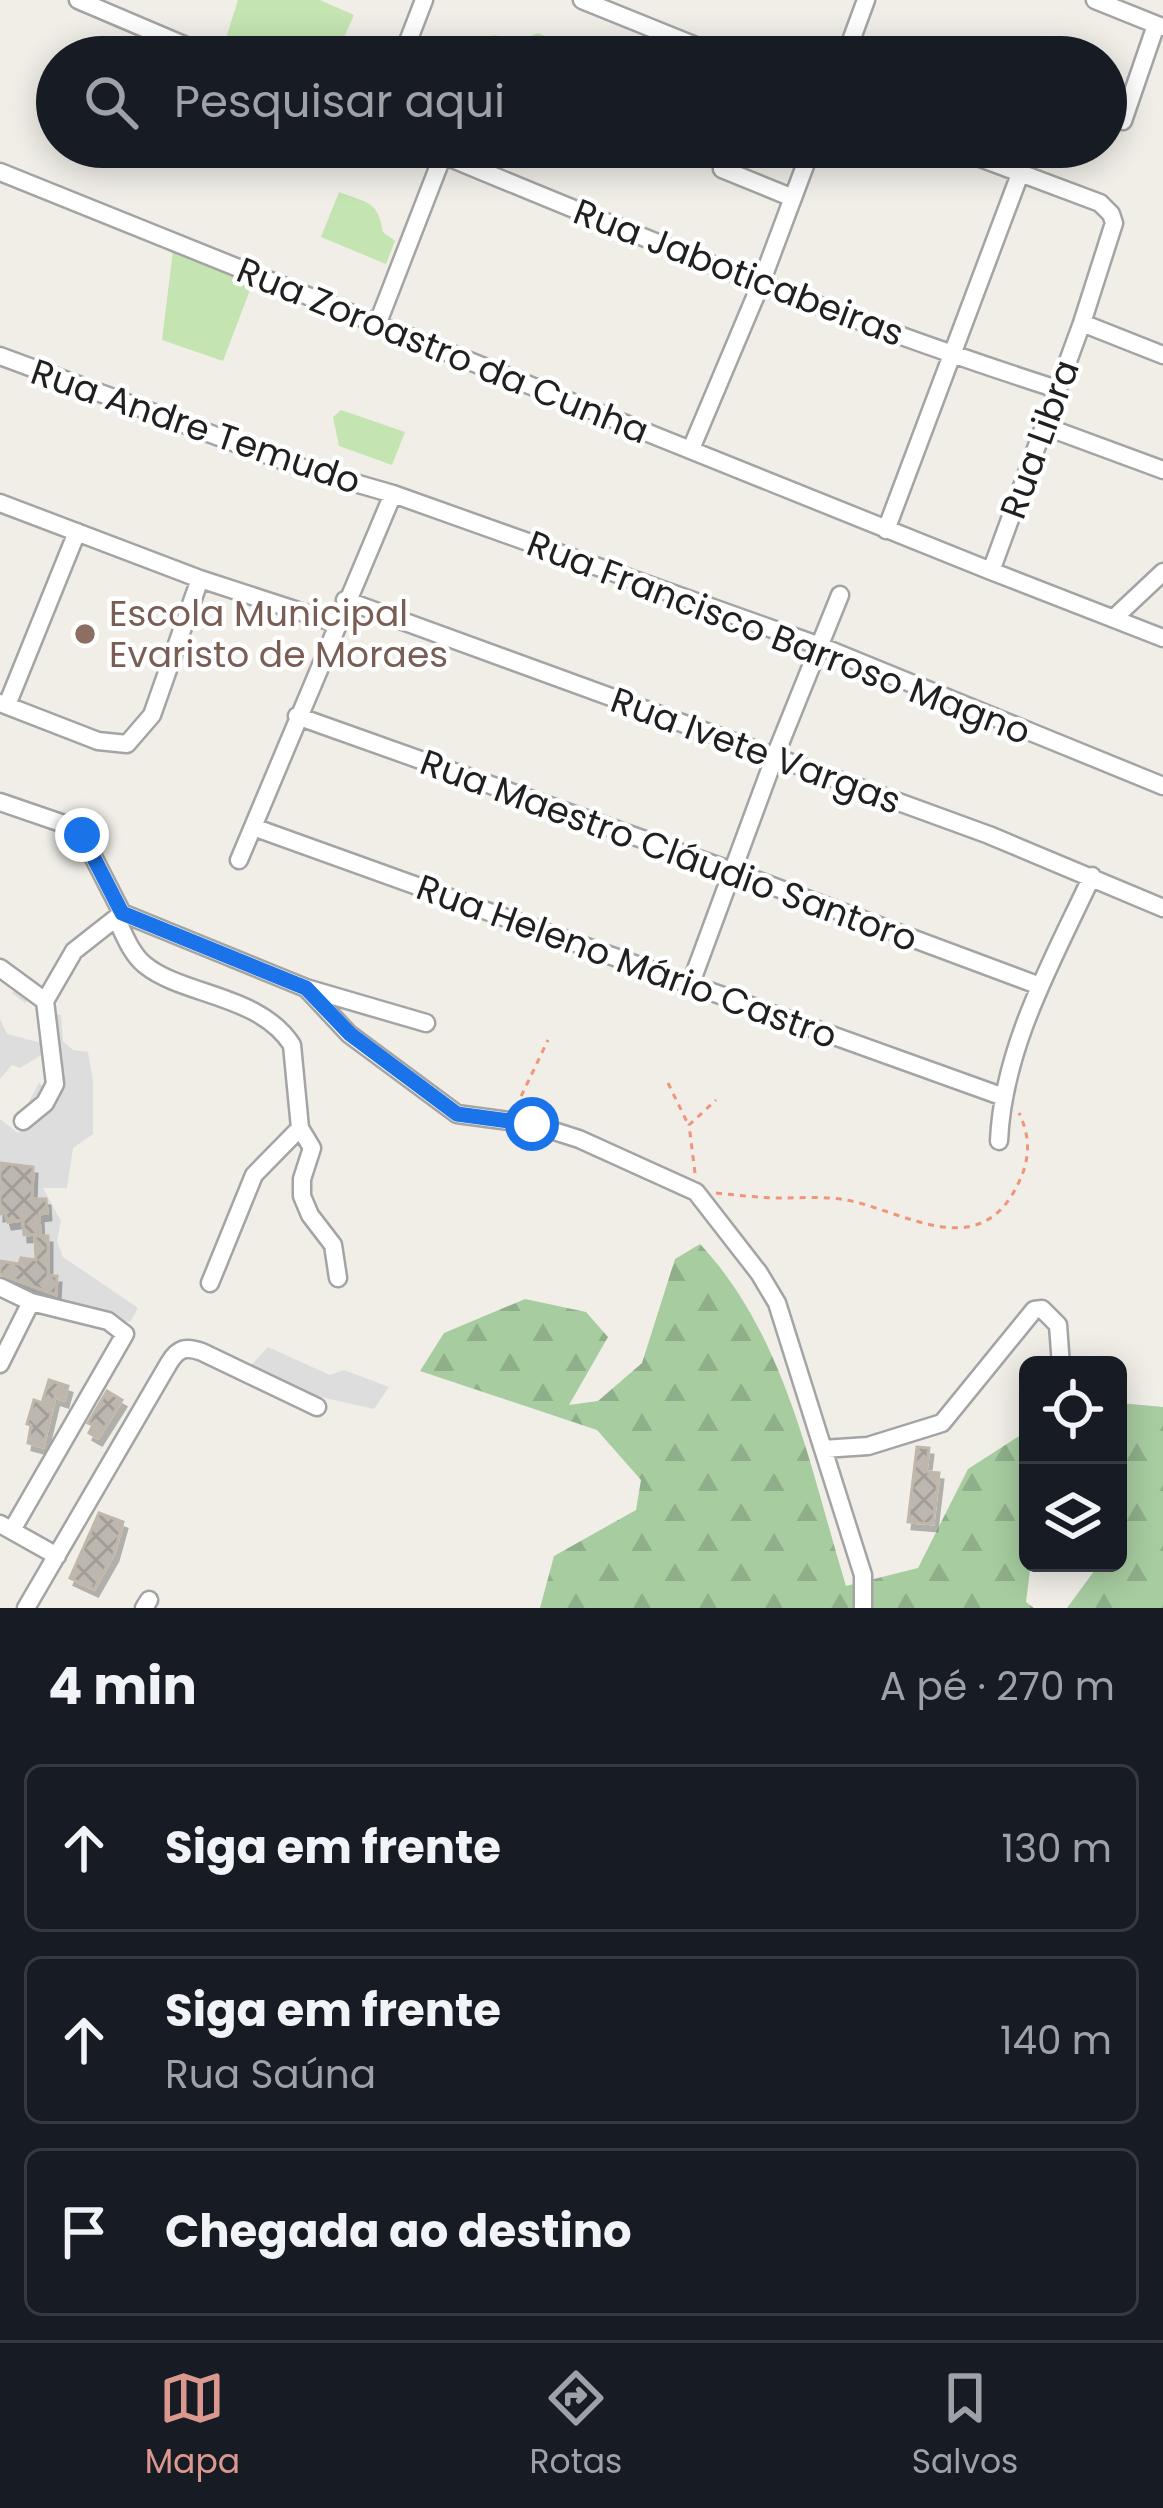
<!DOCTYPE html>
<html lang="pt">
<meta charset="utf-8">
<style>
:root{--surface:#171b24;--page:#242831;--text:#f1f3f6;--muted:#9ea1a6;--line:#363941;--accent:#db988f}
body{margin:0;font-family:Poppins,sans-serif;background:var(--page);color:var(--text)}
.controls{position:absolute;right:36px;bottom:36px;display:grid;overflow:hidden;border-radius:18px;box-shadow:0 6px 30px #0003}
.controls button{width:108px;height:108px;display:grid;place-items:center;padding:0;border:0;border-bottom:3px solid var(--line);background:var(--surface);color:var(--text);font:60px sans-serif}
.stop{position:absolute;width:36px;height:36px;margin:-27px;border:9px solid #1a73e8;border-radius:50%;background:#fff}
.stop.end{background:#1a73e8;border-color:#fff;box-shadow:0 3px 12px #0008}
.list{margin:0;padding:0;list-style:none}
h2{display:flex;justify-content:space-between;align-items:center;height:156px;margin:0;padding:0 48px;font-size:51px}
h2 small{font-size:39px;font-weight:400;color:var(--muted)}
.list li{display:grid;grid-template-columns:78px 1fr auto;gap:36px;align-items:center;box-sizing:border-box;height:168px;margin:0 24px 24px;padding:0 24px;border:3px solid var(--line);border-radius:18px}
.list b{display:block;font-size:45px;white-space:nowrap}
.list p{margin:0;font-size:39px;white-space:nowrap;color:var(--muted)}
.list em{font-size:39px;font-style:normal;color:var(--muted)}
.icon{flex:none;width:66px;height:66px;fill:none;stroke:currentColor;stroke-width:2;stroke-linecap:round;stroke-linejoin:round}
.map{position:relative;flex:none;width:1163px;height:1608px;overflow:hidden}
.search{position:absolute;background:var(--surface);box-shadow:0 6px 30px #0003;left:36px;right:36px;top:36px;height:132px;display:flex;align-items:center;gap:30px;box-sizing:border-box;padding:0 42px;border-radius:66px;color:var(--muted);font-size:45px}
.sheet{height:732px;background:var(--surface)}
nav{display:flex;justify-content:space-around;align-items:center;box-sizing:border-box;height:168px;border-top:3px solid var(--line);background:var(--surface);font-size:33px;color:var(--muted)}
nav a{display:grid;justify-items:center;gap:6px}
nav .on{color:var(--accent)}
.map>svg:first-child{display:block}
.residential{fill:#dedddd}
.grass{fill:#c4e5b2}
.forest{fill:url(#forest-firs)}
.building{fill:url(#building-cross-hatch);stroke:#c0b7ab;stroke-width:3;filter:url(#shadow)}
.lines{fill:none;stroke-linecap:round;stroke-linejoin:round}
.minor-casing{stroke:#a4a4a4;stroke-width:21}
.path{stroke:#ef957a;stroke-width:3;stroke-dasharray:6 6;stroke-linecap:butt}
.minor{stroke:#fff;stroke-width:16}
.route{stroke:#1a73e8;stroke-width:15}
.education-dot{fill:#8d6e63;stroke:#fff;stroke-width:4.5}
.labels{text-anchor:middle;stroke-width:9;stroke-linejoin:round;paint-order:stroke}
.street-label{font-size:36px;fill:#202020;stroke:#fff}
.education-label{font-size:36px;fill:#785e54;stroke:#fff;text-anchor:start}
</style>
<div class="map">
<svg width="1163" height="1608" viewBox="0 0 1163 1608">
<defs>
<pattern id="forest-firs" width="22" height="20" patternUnits="userSpaceOnUse" patternTransform="scale(3)"><rect width="22" height="20" fill="#a7cca0"/><path d="M5 1l3.5 6h-7zM16 11l3.5 6h-7z" fill="#8faf8a"/></pattern>
<pattern id="building-cross-hatch" width="8" height="8" patternUnits="userSpaceOnUse" patternTransform="scale(3)"><rect width="8" height="8" fill="#bdb7b0"/><path d="M0 0l8 8M0 8l8-8" fill="none" stroke="#a29d97"/></pattern>
<filter id="shadow"><feDropShadow dx="4" dy="7" stdDeviation="0" flood-color="#0004"/></filter>
</defs>
<rect width="100%" height="100%" fill="#f0eee7"/>
<path class="residential" d="M 20,984 L 50,1013 L 61,1015 L 63,1041 L 73,1050 L 88,1052 L 93,1081 L 93,1134 L 73,1148 L 67,1188 L 43,1188 L 61,1221 L 57,1241 L 63,1257 L 138,1308 L 130,1322 L 83,1310 L 0,1280 L 0,1119 L 18,1133 L 36,1115 L 24,1111 L 39,1083 L 54,1097 L 59,1057 L 40,1056 L 20,1068 L 12,1065 L 0,1079 L 0,1019 L 7,1034 L 42,1043 L 40,1008 L 31,997 L 25,1003 L 12,993 Z
M 268,1347 L 330,1375 L 344,1370 L 389,1387 L 374,1409 L 290,1390 L 245,1372 Z"/>
<path class="grass" d="M 238,0 L 320,0 L 354,15 L 335,57 L 251,57 L 227,35 Z
M 538,33 L 578,50 L 575,57 L 489,57 L 492,35 L 524,39 Z
M 339,192 C 367,203 378,200 383,232 L 395,241 L 386,264 L 321,237 Z
M 173,250 L 253,282 L 223,361 L 162,340 Z
M 341,410 L 405,432 L 392,465 L 339,446 L 333,417 Z"/>
<path class="forest" d="M 700,1244 C 786,1336 810,1468 846,1586 L 918,1568 L 968,1469 L 1024,1433 L 1028,1438 L 1031,1563 L 1026,1602 L 1034,1608 L 540,1608 L 554,1556 L 636,1510 L 641,1480 L 597,1430 L 420,1371 L 444,1333 L 525,1299 L 586,1312 L 608,1337 L 569,1405 L 598,1401 L 642,1363 L 675,1259 Z
M 1120,1403 L 1163,1407 L 1163,1608 L 1067,1608 L 1100,1563 L 1118,1563 Z"/>
<path class="building" d="M 0,1163 L 33,1167 L 32,1199 L 46,1199 L 47,1213 L 39,1214 L 40,1234 L 24,1235 L 23,1220 L 8,1222 L 5,1213 L 0,1214 Z
M 35,1236 L 48,1236 L 48,1276 L 57,1276 L 56,1295 L 0,1274 L 0,1261 L 19,1264 L 21,1258 L 36,1260 Z
M 49,1380 L 68,1386 L 64,1400 L 55,1397 L 43,1447 L 28,1443 L 31,1425 L 27,1424 L 34,1400 L 42,1403 Z
M 107,1391 L 122,1400 L 98,1438 L 89,1433 L 93,1425 L 88,1423 Z
M 917,1447 L 929,1448 L 926,1472 L 939,1473 L 933,1524 L 908,1522 Z
M 99,1513 L 123,1522 L 114,1554 L 94,1589 L 70,1578 Z"/>
<g class="lines">
<g class="minor-casing">
<path id="minor" d="M 78,0 L 212,57
M 582,0 L 723,57
M 1095,0 L 1162,27
M 402,57 L 424,0
M 845,57 L 866,0
M 1123,121 L 1156,25
M 424,147 C 632,234 842,320 1057,389
M 722,169 L 793,198
M 0,172 L 991,571 L 1082,323 L 1114,223 L 1111,214 L 1100,203 L 951,147
M 1082,323 L 1163,355
M 377,325 L 443,155
M 0,356 L 303,468 L 393,494 L 820,646 L 1163,786
M 1044,426 L 1163,470
M 691,449 L 761,283 L 812,147
M 0,503 L 200,579 L 335,623
M 886,530 L 1020,174
M 991,571 L 1163,638
M 345,600 L 989,835 L 1163,908
M 1114,618 L 1163,572
M 0,703 L 98,741 L 127,744 L 152,715 L 200,579
M 7,705 L 77,532
M 297,716 L 732,871 L 1040,986
M 0,802 L 67,825 L 82,835 L 122,913 L 306,988 L 426,1023
M 253,827 L 1001,1096
M 239,860 L 393,494
M 116,918 C 124,934 131,954 145,965 C 183,996 259,994 292,1045 L 300,1128 L 254,1175 L 210,1283
M 0,968 L 45,1001
M 691,983 L 775,756 L 840,595
M 306,988 L 349,1034 L 457,1114 L 532,1124 L 579,1139 L 696,1192 L 759,1273 L 777,1303 L 823,1449 L 868,1446 L 942,1423 L 1034,1310 L 1042,1309 L 1058,1325 L 1061,1365
M 23,1121 L 45,1103 L 55,1084 L 45,1001 L 74,951 L 121,914
M 300,1128 L 312,1148 L 302,1179 L 302,1196 L 310,1215 L 333,1245 L 338,1278
M 999,1141 C 1003,1047 1053,960 1092,876
M 0,1287 L 31,1302 L 108,1321 L 125,1334 L 12,1530
M 0,1364 L 31,1302
M 823,1449 L 863,1575 L 863,1608
M 0,1524 L 57,1556
M 26,1608 L 169,1363 C 178,1348 186,1346 202,1352 L 317,1407
M 144,1608 L 149,1600"/>
</g>
<path class="path" d="M 668,1083 L 688,1124
M 516,1107 L 548,1040
M 695,1173 L 689,1125 L 716,1100
M 716,1193 C 738,1195 760,1198 781,1198 C 802,1198 825,1196 846,1200 C 905,1211 979,1265 1018,1184 C 1030,1160 1031,1138 1019,1113"/>
<use href="#minor" class="minor"/>
</g>
<g class="lines">
<path class="route" d="M 82,835 L 122,913 L 306,988 L 350,1034 L 457,1114 L 532,1124"/>
</g>
<circle class="education-dot" cx="85" cy="634" r="12"/>
<g class="labels">
<g class="street-label">
<text transform="translate(739 272) rotate(21)" y="13">Rua Jaboticabeiras</text>
<text transform="translate(443 350) rotate(22)" y="13">Rua Zoroastro da Cunha</text>
<text transform="translate(196 426) rotate(19)" y="13">Rua Andre Temudo</text>
<text transform="translate(1039 439) rotate(-70)" y="13">Rua Libra</text>
<text transform="translate(779 637) rotate(21)" y="13">Rua Francisco Barroso Magno</text>
<text transform="translate(756 750) rotate(20)" y="13">Rua Ivete Vargas</text>
<text transform="translate(669 850) rotate(20)" y="13">Rua Maestro Cláudio Santoro</text>
<text transform="translate(627 961) rotate(20)" y="13">Rua Heleno Mário Castro</text>
</g>
<g class="education-label">
<text x="109" y="626">Escola Municipal<tspan x="109" dy="41">Evaristo de Moraes</tspan></text>
</g>
</g>
</svg>
<div class="controls">
<button><svg class="icon" aria-label="locate" viewBox="0 0 24 24"><circle cx="12" cy="12" r="6"/><path d="M12 2v4M12 18v4M2 12h4M18 12h4"/></svg></button>
<button><svg class="icon" aria-label="layers" viewBox="0 0 24 24"><path d="M12 4l9 5-9 5-9-5zM3 14l9 5 9-5"/></svg></button>
</div>
<div class="stop" style="left:532px;top:1124px"></div>
<div class="stop end" style="left:82px;top:835px"></div>
<div class="search"><svg class="icon" aria-label="search" viewBox="0 0 24 24"><circle cx="10" cy="10" r="6"/><path d="M15 15l6 6"/></svg>Pesquisar aqui</div>
</div>
<section class="sheet">
<h2>4 min<small>A pé · 270 m</small></h2>
<ul class="list">
<li><svg class="icon" aria-label="ahead" viewBox="0 0 24 24"><path d="M12 20V5M6 11l6-6 6 6"/></svg><div><b>Siga em frente</b></div><em>130 m</em></li>
<li><svg class="icon" aria-label="ahead" viewBox="0 0 24 24"><path d="M12 20V5M6 11l6-6 6 6"/></svg><div><b>Siga em frente</b><p>Rua Saúna</p></div><em>140 m</em></li>
<li><svg class="icon" aria-label="arrive" viewBox="0 0 24 24"><path d="M6 21V4h12l-3 4 3 4H6"/></svg><div><b>Chegada ao destino</b></div></li>
</ul>
</section>
<nav>
<a class="on"><svg class="icon" aria-label="map" viewBox="0 0 24 24"><path d="M3 6l6-2 6 2 6-2v14l-6 2-6-2-6 2zM9 4v14M15 6v14"/></svg>Mapa</a>
<a><svg class="icon" aria-label="directions" viewBox="0 0 24 24"><path d="M12 3l9 9-9 9-9-9zM9 14v-3h6M13 9l2 2-2 2"/></svg>Rotas</a>
<a><svg class="icon" aria-label="saved" viewBox="0 0 24 24"><path d="M7 4h10v16l-5-4-5 4z"/></svg>Salvos</a>
</nav>
